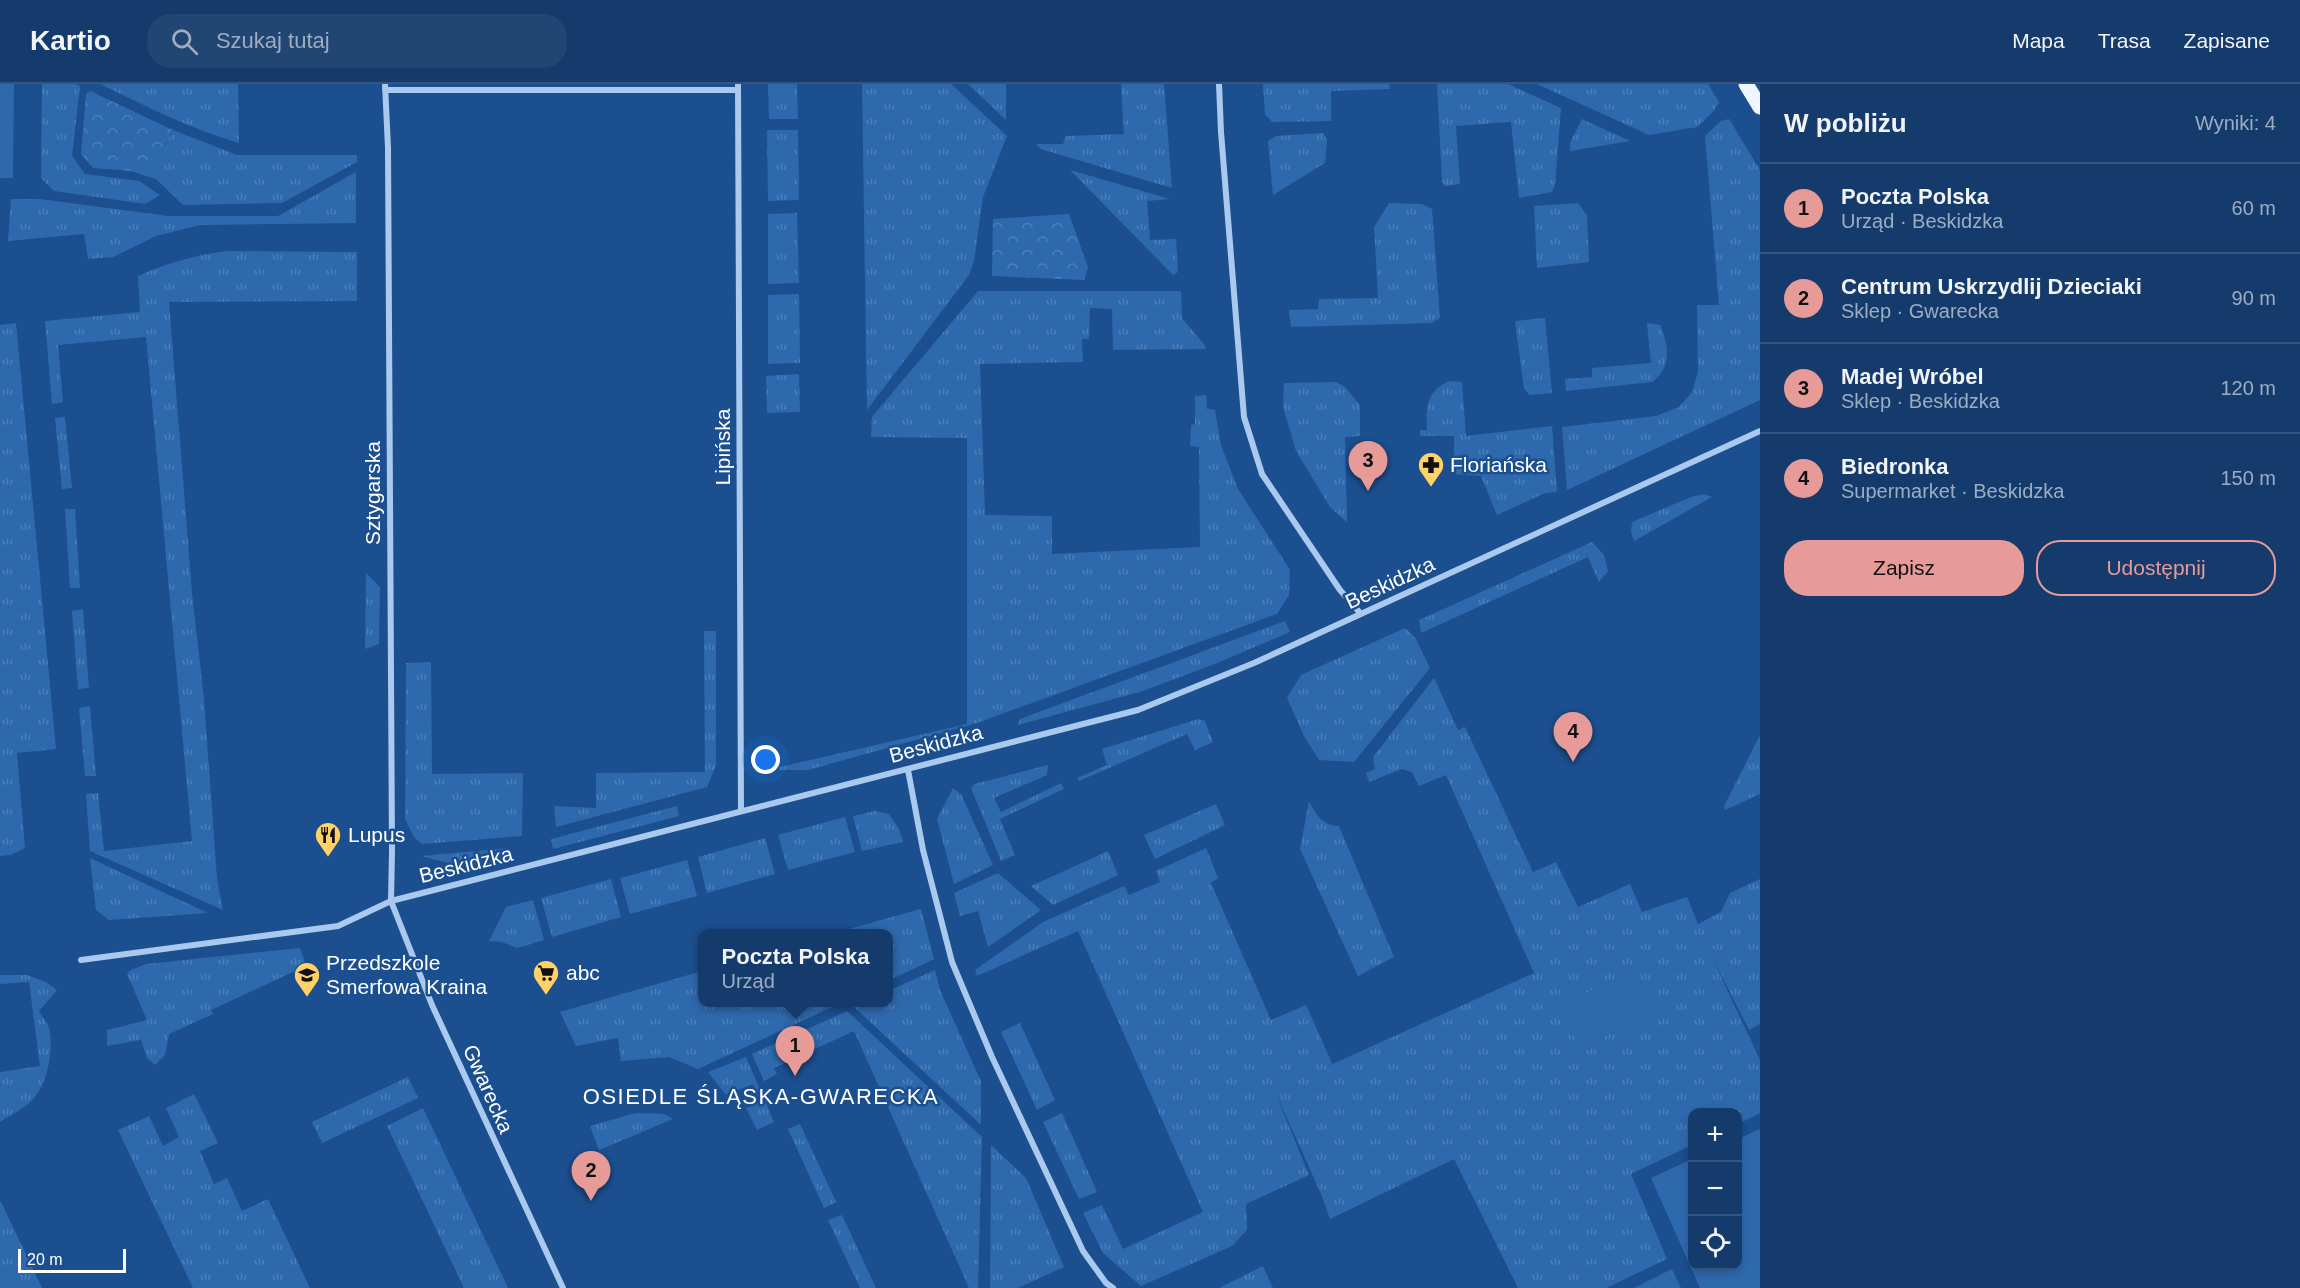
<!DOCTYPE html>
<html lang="pl">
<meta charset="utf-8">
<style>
:root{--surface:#143b6b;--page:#214673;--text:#f1f3f6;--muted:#9dadc1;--line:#33557e;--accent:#e69b98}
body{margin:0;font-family:Arial,sans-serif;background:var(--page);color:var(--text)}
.controls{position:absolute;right:18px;bottom:18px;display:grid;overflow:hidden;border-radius:12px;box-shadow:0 3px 9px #0003}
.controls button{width:54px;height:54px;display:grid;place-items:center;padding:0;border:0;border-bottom:2px solid var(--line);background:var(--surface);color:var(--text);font:30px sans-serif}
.scale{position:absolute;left:18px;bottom:15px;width:108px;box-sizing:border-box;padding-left:6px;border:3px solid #fff;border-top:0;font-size:16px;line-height:21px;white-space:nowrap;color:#fff;-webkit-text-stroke:4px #1b4f8f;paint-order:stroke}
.you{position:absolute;left:766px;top:676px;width:21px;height:21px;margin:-15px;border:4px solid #fff;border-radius:50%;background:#1a73e8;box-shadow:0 0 0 9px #1a73e833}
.badge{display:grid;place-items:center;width:39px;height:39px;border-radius:50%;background:var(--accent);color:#111;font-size:20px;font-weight:700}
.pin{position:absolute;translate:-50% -50px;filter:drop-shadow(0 2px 3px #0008)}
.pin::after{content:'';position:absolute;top:32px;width:21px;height:18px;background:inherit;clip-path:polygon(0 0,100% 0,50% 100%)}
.popup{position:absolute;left:698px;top:845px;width:195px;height:78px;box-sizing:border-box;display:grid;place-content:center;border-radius:12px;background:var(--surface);filter:drop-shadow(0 2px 4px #0005);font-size:20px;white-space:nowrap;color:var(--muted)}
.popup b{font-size:22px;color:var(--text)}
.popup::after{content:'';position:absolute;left:50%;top:100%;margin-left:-12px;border:12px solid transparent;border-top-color:var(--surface)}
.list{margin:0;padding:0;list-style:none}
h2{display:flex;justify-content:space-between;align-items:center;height:78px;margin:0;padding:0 24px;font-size:26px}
h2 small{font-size:20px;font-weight:400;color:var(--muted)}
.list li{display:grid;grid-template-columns:39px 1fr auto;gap:18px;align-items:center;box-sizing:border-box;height:90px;padding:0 24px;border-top:2px solid var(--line)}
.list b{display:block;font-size:22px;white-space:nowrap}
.list p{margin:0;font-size:20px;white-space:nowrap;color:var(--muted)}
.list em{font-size:20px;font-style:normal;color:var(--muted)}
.actions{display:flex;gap:12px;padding:18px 24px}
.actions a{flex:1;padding:14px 0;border:2px solid var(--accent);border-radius:24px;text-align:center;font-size:21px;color:var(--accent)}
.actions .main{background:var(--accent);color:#111}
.icon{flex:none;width:33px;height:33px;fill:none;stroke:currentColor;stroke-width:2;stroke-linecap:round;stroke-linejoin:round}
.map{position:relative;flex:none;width:1760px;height:1204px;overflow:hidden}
header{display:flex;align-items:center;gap:36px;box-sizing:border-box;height:84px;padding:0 30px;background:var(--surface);border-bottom:2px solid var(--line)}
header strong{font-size:28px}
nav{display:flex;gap:33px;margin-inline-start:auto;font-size:21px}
.search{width:420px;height:54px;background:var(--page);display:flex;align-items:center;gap:15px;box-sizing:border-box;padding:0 21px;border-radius:24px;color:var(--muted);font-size:22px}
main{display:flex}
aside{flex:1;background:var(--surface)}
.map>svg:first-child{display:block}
.grass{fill:url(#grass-tufts)}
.park{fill:url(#park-crowns)}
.pitch{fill:#2e69ad}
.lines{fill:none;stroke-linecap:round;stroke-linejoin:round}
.street{stroke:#a9c9ee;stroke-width:6}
.primary{stroke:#f0f6ff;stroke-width:15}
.labels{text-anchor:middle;stroke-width:5;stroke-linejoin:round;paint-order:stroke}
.street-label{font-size:21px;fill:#fff;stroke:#1b4f8f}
.poi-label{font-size:21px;fill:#fff;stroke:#1b4f8f;text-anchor:start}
.neighbourhood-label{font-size:22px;letter-spacing:1.5px;fill:#fff;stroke:#1b4f8f}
</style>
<header>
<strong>Kartio</strong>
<div class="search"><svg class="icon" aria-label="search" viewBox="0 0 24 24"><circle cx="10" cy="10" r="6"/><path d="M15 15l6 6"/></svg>Szukaj tutaj</div>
<nav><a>Mapa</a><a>Trasa</a><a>Zapisane</a></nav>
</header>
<main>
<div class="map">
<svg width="1760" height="1204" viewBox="0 0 1760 1204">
<defs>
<pattern id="grass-tufts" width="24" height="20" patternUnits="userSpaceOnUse" patternTransform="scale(1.5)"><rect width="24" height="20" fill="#2e69ad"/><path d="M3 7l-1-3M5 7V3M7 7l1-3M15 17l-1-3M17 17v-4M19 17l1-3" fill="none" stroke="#4d80b9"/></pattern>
<pattern id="park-crowns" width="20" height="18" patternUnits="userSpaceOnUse" patternTransform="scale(1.5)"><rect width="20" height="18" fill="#2e69ad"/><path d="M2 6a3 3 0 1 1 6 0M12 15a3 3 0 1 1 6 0" fill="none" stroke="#4d80b9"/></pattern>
</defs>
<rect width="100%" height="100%" fill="#1b4f8f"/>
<path class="grass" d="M 42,0 L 75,0 L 80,2 L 72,72 L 85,90 L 139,97 L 160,111 L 145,120 L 54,107 L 41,94 Z
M 100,0 L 238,0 L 239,59 C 190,45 146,22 100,0 Z
M 768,0 L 797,0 L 798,35 L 769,35 Z
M 862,0 L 951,0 L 1007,52 L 983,113 L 974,177 L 969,191 L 867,326 Z
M 968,0 L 1006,0 L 1006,36 Z
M 1121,0 L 1164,0 L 1172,104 L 1041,65 L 1036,60 L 1063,60 L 1066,52 L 1124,50 Z
M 1263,0 L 1389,0 L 1390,5 L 1331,7 L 1331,37 L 1273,38 L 1265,31 Z
M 1437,0 L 1508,0 L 1561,24 L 1555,101 L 1552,108 L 1519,114 L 1511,38 L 1456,42 L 1460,100 L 1445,102 L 1442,98 Z
M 1537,0 L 1708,0 L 1719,18 L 1713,28 L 1697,43 L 1649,51 Z
M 1582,35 L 1630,57 L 1570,67 L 1570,59 Z
M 1729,35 L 1760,86 L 1760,316 L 1567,406 L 1562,343 L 1656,332 L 1679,323 L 1692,308 L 1698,288 L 1697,221 L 1719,221 L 1705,52 L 1721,37 Z
M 173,46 L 237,71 L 357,71 L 357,78 L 282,119 L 183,121 L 156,95 L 149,93 Z
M 767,46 L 798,46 L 799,116 L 768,117 Z
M 1323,49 L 1327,56 L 1325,79 L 1273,111 L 1268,57 L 1276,52 Z
M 1070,86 L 1170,115 L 1147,117 L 1150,156 L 1176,155 L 1178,188 L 1173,191 Z
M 356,88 L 356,139 L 200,141 L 156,152 L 113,173 L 88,175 L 84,150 L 8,157 L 11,115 L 40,115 L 168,132 L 278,132 Z
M 1389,119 L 1422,120 L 1432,125 L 1440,234 L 1432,239 L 1291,243 L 1289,226 L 1318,225 L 1319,215 L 1378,214 L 1374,143 Z
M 1578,119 L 1587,131 L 1589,178 L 1537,184 L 1534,122 Z
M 797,129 L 799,199 L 768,200 L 768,130 Z
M 227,167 L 357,168 L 357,217 L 169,218 L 192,509 L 204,615 L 217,795 L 223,826 L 90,767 L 86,710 L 98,709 L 104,767 L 192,757 L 146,253 L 58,261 L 63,318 L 52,320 L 45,237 L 140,228 L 138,192 C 167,179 195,171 227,167 Z
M 978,207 L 1181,207 L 1182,234 L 1204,260 L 1206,265 L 1113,266 L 1112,225 L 1090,224 L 1089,255 L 1082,255 L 1083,278 L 980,280 L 985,431 L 1052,432 L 1052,470 L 1200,463 L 1199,363 L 1190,362 L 1191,341 L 1195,340 L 1195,312 L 1206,311 L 1207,325 L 1215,326 L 1221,361 L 1238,405 L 1290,486 L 1289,511 L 1277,530 L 977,639 L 808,686 L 779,686 L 780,683 L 967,640 L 967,354 L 871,353 L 872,333 Z
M 799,210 L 800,279 L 768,280 L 768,211 Z
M 1545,234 L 1552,309 L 1530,311 L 1524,305 L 1515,237 Z
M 16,239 L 56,665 L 17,669 L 25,764 L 11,771 L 0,772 L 0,241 Z
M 1647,239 L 1660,241 C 1669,262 1672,283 1652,298 L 1566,307 L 1565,295 L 1592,293 L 1592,284 L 1651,279 Z
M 799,290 L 800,328 L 767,329 L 766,292 Z
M 1449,297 L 1462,298 L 1466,352 L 1552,342 L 1557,408 L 1545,409 L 1497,431 L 1481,392 L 1454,390 L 1454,352 L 1420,352 L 1420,346 L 1427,346 C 1426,323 1426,308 1449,297 Z
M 1336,298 L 1345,303 L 1360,321 L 1360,352 L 1345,353 L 1347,438 L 1330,423 L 1296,367 L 1283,323 L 1284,299 Z
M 65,333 L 72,404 L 62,405 L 55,334 Z
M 1704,410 L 1712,413 L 1634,457 L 1631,448 L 1632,438 L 1691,413 Z
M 65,425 L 75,425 L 80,504 L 70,504 Z
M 1592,458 L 1604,471 L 1608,487 L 1599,498 L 1588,473 L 1421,549 L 1419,536 Z
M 366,489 L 380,503 L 379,560 L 365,565 Z
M 83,525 L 89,604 L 78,605 L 72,527 Z
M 1285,537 L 1290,548 L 1217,579 L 1143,607 L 1018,641 L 1020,635 Z
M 1405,544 L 1415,553 L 1430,584 L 1354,678 L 1319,676 L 1304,652 L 1287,614 L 1301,591 Z
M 704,547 L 716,547 L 716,682 L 707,703 L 556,743 L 554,722 L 596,724 L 596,689 L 705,688 Z
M 431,578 L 432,690 L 523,689 L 522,752 L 422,760 L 414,753 L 405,735 L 406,579 Z
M 1434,594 L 1458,646 L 1465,643 L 1533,788 L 1556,778 L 1578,823 L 1630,800 L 1642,828 L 1687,813 L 1698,840 L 1721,828 L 1730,809 L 1760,795 L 1760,940 L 1749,946 L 1711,871 L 1760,976 L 1760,1029 L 1738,1040 L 1738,1028 L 1692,1028 L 1692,1061 L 1631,1090 L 1667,1175 L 1606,1204 L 1518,1204 L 1454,1075 L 1330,1135 L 1321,1110 L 1274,1005 L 1309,1091 L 1246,1120 L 1247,1146 L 1232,1162 L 1141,1202 L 1103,1169 L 1083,1129 L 1102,1121 L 1123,1165 L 1203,1128 L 1078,847 L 977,892 L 975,886 L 1043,838 L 1124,802 L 1129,811 L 1160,798 L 1156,787 L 1206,764 L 1218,794 L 1211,799 L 1271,936 L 1306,921 L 1332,979 L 1328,982 L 1534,889 L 1446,691 L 1419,702 L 1412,688 L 1402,685 L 1369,698 L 1366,689 L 1375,685 L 1373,673 Z
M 90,622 L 96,692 L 85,692 L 79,624 Z
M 1198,635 L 1205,637 L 1213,658 L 1195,666 L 1187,650 L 1079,697 L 1077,694 L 1107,681 L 1102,665 Z
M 1760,651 L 1760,710 L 1725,726 L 1724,722 Z
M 1048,681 L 1047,691 L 994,714 L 1001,728 L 1061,699 L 1064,705 L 1000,735 L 1015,771 L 1001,777 L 971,704 L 975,700 Z
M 953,704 L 961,710 L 993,781 L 954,800 L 937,735 Z
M 1309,717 C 1317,731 1321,741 1339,742 L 1394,873 L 1358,892 L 1300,765 Z
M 1216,720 L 1225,741 L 1155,775 L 1144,751 Z
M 677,722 L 679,732 L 553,765 L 551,755 Z
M 875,727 L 889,730 L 899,745 L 903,758 L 862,767 L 853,732 Z
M 845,733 L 855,768 L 788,786 L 778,751 Z
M 765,754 L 775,790 L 707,809 L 698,773 Z
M 510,764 L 512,775 C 479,784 454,782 422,772 Z
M 1108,767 L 1118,791 L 1053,821 L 1031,802 Z
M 90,774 L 208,829 L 109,836 L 96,826 Z
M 687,776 L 697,812 L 630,830 L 620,794 Z
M 998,789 L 1041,826 L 988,863 L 978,827 L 960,832 L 954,809 Z
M 611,795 L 621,833 L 552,853 L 541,814 Z
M 533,816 L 544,856 L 517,864 L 502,858 L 489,857 L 506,823 Z
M 921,825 L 934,875 L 888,897 L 888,850 L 834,849 Z
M 300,864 L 306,882 L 211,926 L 213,930 L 169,950 L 165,971 L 155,981 L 147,974 L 141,956 L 107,962 L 107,946 L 147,936 L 127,890 L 131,886 L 146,880 Z
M 935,886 L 940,906 L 981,997 L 981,1041 L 854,923 L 864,919 L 888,918 L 888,907 Z
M 702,887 L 702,918 L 841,919 L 698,985 L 669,973 L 621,977 L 618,954 L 576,962 L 560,928 Z
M 27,891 L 46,898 L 57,906 L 39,927 C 42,933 47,938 49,944 C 54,964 48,997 35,1013 C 26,1024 12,1030 0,1038 L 0,988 L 40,982 L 29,898 L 0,900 L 0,891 Z
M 847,927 L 982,1053 L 978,1204 L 969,1204 L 854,947 L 774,984 L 777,990 L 764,997 L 752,970 Z
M 1020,939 L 1055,1016 L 1037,1026 L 1001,948 Z
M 746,973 L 774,1038 L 757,1046 L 746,1024 L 760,1018 L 753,1000 L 726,1011 L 708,988 Z
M 408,993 L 418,1014 L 322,1059 L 312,1038 Z
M 194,1010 L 218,1059 L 200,1067 L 214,1100 L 227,1094 L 242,1127 L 268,1115 L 310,1204 L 193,1204 L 118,1046 L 149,1032 L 163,1062 L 179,1053 L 166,1024 Z
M 423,1024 L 508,1204 L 464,1204 L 387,1042 Z
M 636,1029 L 664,1030 L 673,1035 L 599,1066 L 590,1042 Z
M 1062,1029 L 1097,1108 L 1079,1115 L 1043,1038 Z
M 800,1040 L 836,1118 L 824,1124 L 788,1045 Z
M 991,1061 L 1026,1094 L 1064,1183 L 1018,1204 L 990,1204 Z
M 0,1117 L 1,1118 L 42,1204 L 0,1204 Z
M 842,1131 L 876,1204 L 860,1204 L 828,1136 Z
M 1263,1182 L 1273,1204 L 1220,1204 L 1223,1202 Z
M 1672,1185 L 1681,1204 L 1634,1204 Z"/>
<path class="park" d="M 90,7 L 173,46 L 149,93 L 131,87 L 93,84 L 81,70 L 86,10 Z
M 1069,130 L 1088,183 L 1084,196 L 992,192 L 993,135 Z"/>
<path class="pitch" d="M 0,0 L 14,0 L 13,94 L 0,94 Z
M 1636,886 L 1655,929 L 1579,964 L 1559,921 Z
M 1760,1045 L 1760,1204 L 1700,1204 L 1651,1094 L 1692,1075 L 1692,1182 L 1738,1182 L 1738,1055 Z"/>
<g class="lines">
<path class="street" d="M 385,0 L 388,64 L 392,767 L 391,817 L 432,921 L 563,1204
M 738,0 L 741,726
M 1219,0 L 1221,48 L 1244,333 L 1262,390 L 1340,506 L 1361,530
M 385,6 L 738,6
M 908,686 L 923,766 L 952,878 L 992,973 L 1083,1167 L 1106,1199 L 1113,1204
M 81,876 L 338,842 L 391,817 L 1138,626 L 1254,579 L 1760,347"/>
<path class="primary" d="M 1746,0 L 1760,23"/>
</g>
<defs>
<g id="pharmacy-pin" transform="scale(1.35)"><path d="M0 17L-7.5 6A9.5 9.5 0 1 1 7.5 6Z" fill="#ffd166" stroke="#1b4f8f"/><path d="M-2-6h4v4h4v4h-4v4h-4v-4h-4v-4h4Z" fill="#111"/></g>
<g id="restaurant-pin" transform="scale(1.35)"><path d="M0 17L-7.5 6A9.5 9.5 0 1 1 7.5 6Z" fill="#ffd166" stroke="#1b4f8f"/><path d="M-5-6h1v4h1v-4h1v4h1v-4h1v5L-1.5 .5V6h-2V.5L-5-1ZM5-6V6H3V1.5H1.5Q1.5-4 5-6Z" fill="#111"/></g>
<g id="supermarket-pin" transform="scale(1.35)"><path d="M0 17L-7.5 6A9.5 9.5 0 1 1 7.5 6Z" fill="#ffd166" stroke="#1b4f8f"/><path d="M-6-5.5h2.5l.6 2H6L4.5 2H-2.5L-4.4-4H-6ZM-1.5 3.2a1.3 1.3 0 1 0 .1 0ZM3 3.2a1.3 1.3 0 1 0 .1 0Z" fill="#111"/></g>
<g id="school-pin" transform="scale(1.35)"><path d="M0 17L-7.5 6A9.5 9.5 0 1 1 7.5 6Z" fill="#ffd166" stroke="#1b4f8f"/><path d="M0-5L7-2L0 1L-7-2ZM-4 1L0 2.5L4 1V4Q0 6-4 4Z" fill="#111"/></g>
</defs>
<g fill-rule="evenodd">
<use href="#pharmacy-pin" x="1431" y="381"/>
<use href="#restaurant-pin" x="328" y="751"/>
<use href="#supermarket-pin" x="546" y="889"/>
<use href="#school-pin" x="307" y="891"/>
</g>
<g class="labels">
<g class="street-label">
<text transform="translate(723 363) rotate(-90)" y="7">Lipińska</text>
<text transform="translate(373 409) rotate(-90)" y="7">Sztygarska</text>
<text transform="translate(1390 499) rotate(-25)" y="7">Beskidzka</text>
<text transform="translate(936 660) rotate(-15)" y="7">Beskidzka</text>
<text transform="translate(466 781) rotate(-14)" y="7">Beskidzka</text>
<text transform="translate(488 1005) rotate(66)" y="7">Gwarecka</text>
</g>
<g class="poi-label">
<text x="1450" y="388">Floriańska</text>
<text x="348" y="758">Lupus</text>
<text x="326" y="886">Przedszkole<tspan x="326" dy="24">Smerfowa Kraina</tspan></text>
<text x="566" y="896">abc</text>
</g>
<g class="neighbourhood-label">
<text x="761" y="1020">OSIEDLE ŚLĄSKA-GWARECKA</text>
</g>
</g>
</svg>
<div class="controls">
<button>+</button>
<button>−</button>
<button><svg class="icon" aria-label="locate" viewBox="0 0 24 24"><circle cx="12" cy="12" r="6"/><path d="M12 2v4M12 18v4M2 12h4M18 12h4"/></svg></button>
</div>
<div class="scale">20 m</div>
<div class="you"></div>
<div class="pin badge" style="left:795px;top:992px">1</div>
<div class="popup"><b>Poczta Polska</b>Urząd</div>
<div class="pin badge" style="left:591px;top:1117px">2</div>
<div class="pin badge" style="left:1368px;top:407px">3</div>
<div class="pin badge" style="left:1573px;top:678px">4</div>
</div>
<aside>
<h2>W pobliżu<small>Wyniki: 4</small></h2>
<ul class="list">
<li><span class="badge">1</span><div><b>Poczta Polska</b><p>Urząd · Beskidzka</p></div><em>60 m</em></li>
<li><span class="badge">2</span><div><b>Centrum Uskrzydlij Dzieciaki</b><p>Sklep · Gwarecka</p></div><em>90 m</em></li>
<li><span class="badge">3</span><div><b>Madej Wróbel</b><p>Sklep · Beskidzka</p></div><em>120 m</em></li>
<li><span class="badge">4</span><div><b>Biedronka</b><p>Supermarket · Beskidzka</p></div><em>150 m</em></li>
</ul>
<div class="actions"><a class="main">Zapisz</a><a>Udostępnij</a></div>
</aside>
</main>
